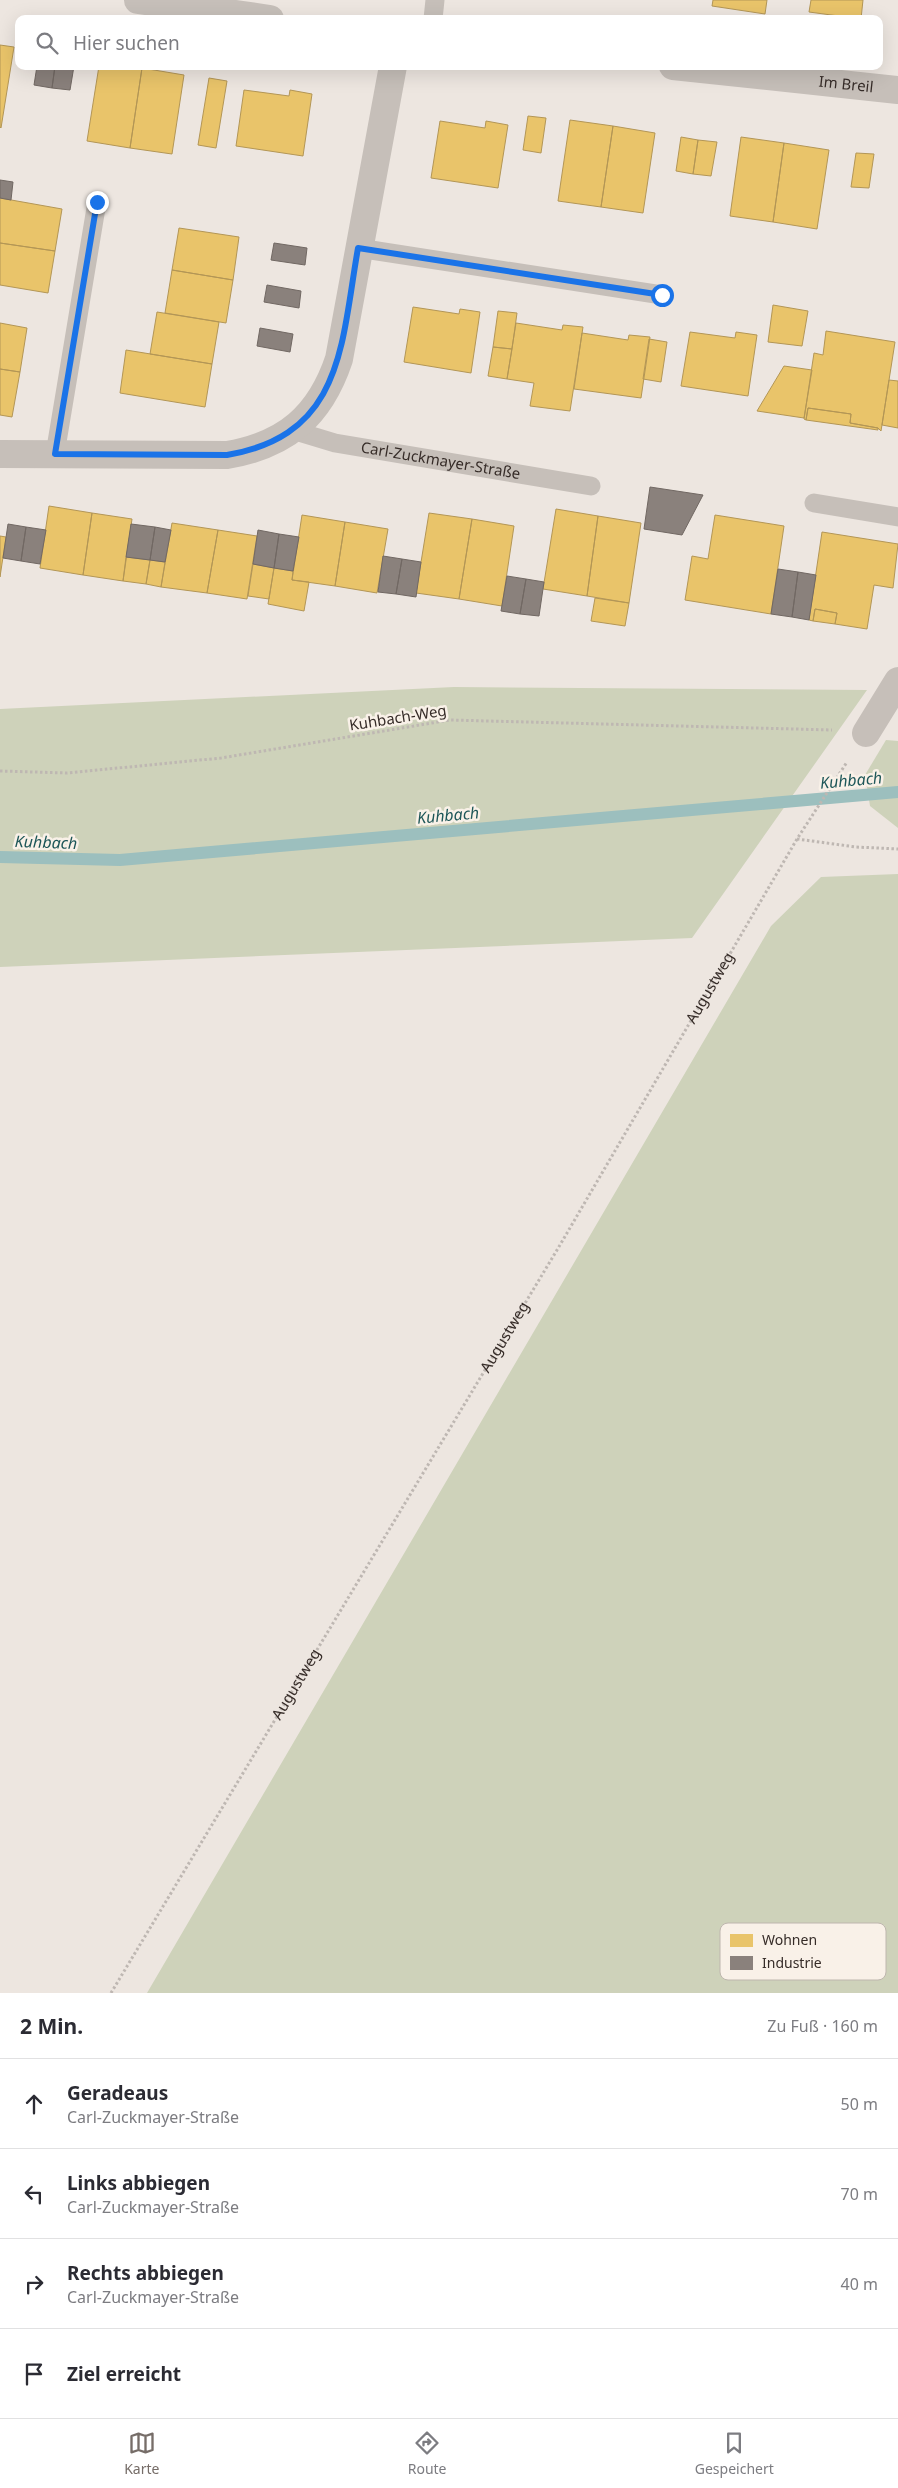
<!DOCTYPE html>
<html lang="de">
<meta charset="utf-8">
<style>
:root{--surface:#fff;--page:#f7f7f7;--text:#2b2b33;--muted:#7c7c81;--line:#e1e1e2;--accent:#766d68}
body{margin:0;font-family:"Noto Sans",sans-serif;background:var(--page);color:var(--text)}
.stop{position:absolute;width:15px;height:15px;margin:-11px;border:4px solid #1a73e8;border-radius:50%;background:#fff}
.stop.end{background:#1a73e8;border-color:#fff;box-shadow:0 1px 5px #0008}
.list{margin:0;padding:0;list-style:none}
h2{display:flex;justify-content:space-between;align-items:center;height:65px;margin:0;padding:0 20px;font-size:21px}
h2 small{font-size:16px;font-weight:400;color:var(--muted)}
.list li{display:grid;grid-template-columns:32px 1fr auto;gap:15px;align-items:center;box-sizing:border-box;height:90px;padding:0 20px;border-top:1px solid var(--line)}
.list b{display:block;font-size:19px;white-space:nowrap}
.list p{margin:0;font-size:16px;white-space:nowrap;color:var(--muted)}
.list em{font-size:16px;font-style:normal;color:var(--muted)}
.icon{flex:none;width:28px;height:28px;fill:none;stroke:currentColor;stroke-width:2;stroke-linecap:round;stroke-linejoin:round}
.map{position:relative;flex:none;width:898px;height:1993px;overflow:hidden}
.search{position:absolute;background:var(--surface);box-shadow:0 5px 20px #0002;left:15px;right:15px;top:15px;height:55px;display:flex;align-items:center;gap:12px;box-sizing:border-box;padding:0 18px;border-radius:10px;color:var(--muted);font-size:19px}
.sheet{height:425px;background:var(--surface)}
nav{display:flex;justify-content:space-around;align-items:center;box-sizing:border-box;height:70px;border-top:1px solid var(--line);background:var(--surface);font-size:14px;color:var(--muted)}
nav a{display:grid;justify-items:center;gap:2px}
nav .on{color:var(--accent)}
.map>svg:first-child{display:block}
.green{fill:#ced2ba}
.homes{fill:#e9c46a;stroke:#b39656}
.industry{fill:#8a817c;stroke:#716863}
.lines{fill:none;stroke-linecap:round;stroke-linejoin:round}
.stream{stroke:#9cbfbe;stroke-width:12}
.path{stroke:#beb7b2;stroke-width:3;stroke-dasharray:2.5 2.5;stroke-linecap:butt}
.service{stroke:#c6bfb9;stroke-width:19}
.minor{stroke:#c6bfb9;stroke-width:28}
.route{stroke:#1a73e8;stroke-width:6}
.labels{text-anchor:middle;stroke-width:5;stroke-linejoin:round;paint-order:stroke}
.street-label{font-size:15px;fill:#362c28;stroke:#f9f1e8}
.water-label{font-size:16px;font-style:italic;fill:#1d5658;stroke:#f9f1e8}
.key{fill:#f9f1e8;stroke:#beb6ae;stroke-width:1}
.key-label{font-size:14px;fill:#362c28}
</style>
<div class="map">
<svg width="898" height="1993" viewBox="0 0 898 1993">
<rect width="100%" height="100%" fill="#ede6e0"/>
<path class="green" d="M 454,687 L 867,690 L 692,938 L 0,967 L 0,709 Z
M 886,740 L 898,741 L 898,828 L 870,806 L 865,775 Z
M 898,874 L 898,1993 L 147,1993 L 771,926 L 821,877 Z"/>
<path class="homes" d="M 713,0 L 767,0 L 765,14 L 712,6 Z
M 811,0 L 863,0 L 861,19 L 809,12 Z
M 0,45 L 14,47 L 1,128 L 0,127 Z
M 99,66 L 142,68 L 130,148 L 87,141 Z
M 142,68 L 184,75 L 172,154 L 130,148 Z
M 209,78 L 227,81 L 216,148 L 198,145 Z
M 244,90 L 289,96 L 290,90 L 312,94 L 303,156 L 236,146 Z
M 528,116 L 546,118 L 541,153 L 523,150 Z
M 570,120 L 613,126 L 601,207 L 558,201 Z
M 440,121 L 485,128 L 486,121 L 508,125 L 498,188 L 431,178 Z
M 613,126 L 655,133 L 643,213 L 601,207 Z
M 681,137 L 698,140 L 693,174 L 676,171 Z
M 741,137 L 784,143 L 773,222 L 730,216 Z
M 698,140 L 717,142 L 711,176 L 693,174 Z
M 784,143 L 829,150 L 817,229 L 773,222 Z
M 856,153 L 874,154 L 869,188 L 851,187 Z
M 0,198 L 62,209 L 55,251 L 0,243 Z
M 179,228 L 239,237 L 233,280 L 172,270 Z
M 0,243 L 55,251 L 48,293 L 0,285 Z
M 172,270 L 233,280 L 226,323 L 165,313 Z
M 773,305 L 808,311 L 802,346 L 768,342 Z
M 413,307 L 459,314 L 460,309 L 480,312 L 471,373 L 404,362 Z
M 498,311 L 517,313 L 512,349 L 493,347 Z
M 157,312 L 219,322 L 212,364 L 150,354 Z
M 0,323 L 27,328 L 20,372 L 0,369 Z
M 516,323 L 562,330 L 563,325 L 583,327 L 570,411 L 530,406 L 534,383 L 507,379 Z
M 826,331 L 895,342 L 881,431 L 878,428 L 850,423 L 851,414 L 808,408 L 806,420 L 804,419 L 814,353 L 823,355 Z
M 690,332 L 735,338 L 736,332 L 757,335 L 748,396 L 681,386 Z
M 582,333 L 628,340 L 629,335 L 650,337 L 641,398 L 574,389 Z
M 649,339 L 667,342 L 661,382 L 643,379 Z
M 493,347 L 512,349 L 507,379 L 488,376 Z
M 126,350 L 212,364 L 205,407 L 120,393 Z
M 784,366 L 812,370 L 804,418 L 757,411 Z
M 0,369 L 20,372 L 12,417 L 0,415 Z
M 889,380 L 898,381 L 898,428 L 882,425 Z
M 808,408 L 851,414 L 850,423 L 878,428 L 878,430 L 806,420 Z
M 49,506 L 92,513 L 83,575 L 40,568 Z
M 556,509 L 598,516 L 587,596 L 543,589 Z
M 92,513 L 132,519 L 123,581 L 83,575 Z
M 429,513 L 472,519 L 459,599 L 416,593 Z
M 302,515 L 345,522 L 335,586 L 292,580 Z
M 715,515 L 784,526 L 771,614 L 685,600 L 692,556 L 708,559 Z
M 598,516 L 641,523 L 629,603 L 587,596 Z
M 472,519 L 514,526 L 502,606 L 459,599 Z
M 345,522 L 388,529 L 377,593 L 335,586 Z
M 172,523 L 218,530 L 207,593 L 161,587 Z
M 218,530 L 257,536 L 247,599 L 207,593 Z
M 822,532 L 898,544 L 893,588 L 874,585 L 867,629 L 835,624 L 837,613 L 815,609 L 813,621 L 809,620 Z
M 0,536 L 6,537 L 0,577 Z
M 126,557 L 150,560 L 146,584 L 123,581 Z
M 150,560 L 165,562 L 161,587 L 146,584 Z
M 253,564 L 274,568 L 269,599 L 248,596 Z
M 274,568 L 293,571 L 292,580 L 309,582 L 304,611 L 268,604 Z
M 595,598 L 629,603 L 625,626 L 591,621 Z
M 815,609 L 837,613 L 835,624 L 813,621 Z"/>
<path class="industry" d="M 37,66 L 55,66 L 52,88 L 34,85 Z
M 55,66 L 74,66 L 70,90 L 52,88 Z
M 0,180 L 13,182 L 11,200 L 0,198 Z
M 274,243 L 307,248 L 305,265 L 271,260 Z
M 267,285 L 301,291 L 299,308 L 264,302 Z
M 260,328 L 293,334 L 290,352 L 257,346 Z
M 650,487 L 703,495 L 682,535 L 644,529 Z
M 8,524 L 26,527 L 21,561 L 3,558 Z
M 131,524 L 155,527 L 150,560 L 126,557 Z
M 26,527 L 46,530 L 40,564 L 21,561 Z
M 155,527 L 171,530 L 165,562 L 150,560 Z
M 258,530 L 279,534 L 274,568 L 253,564 Z
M 279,534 L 299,537 L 293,571 L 274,568 Z
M 383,556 L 402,559 L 396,594 L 378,592 Z
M 402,559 L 421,562 L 416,597 L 396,594 Z
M 778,569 L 798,572 L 792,617 L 771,614 Z
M 798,572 L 816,575 L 809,620 L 792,617 Z
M 507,576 L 526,579 L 520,614 L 501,611 Z
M 526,579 L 544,582 L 539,616 L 520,614 Z"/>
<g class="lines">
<path class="stream" d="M 0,857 L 120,860 L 898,792"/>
<g class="path">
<path d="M 0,771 L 67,773 L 221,758 L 450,720 L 832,730"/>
<path d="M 797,839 L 856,847 L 898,849"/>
<path id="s1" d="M 111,1993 L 560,1245 L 797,839 L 847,762"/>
</g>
<g class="service">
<path d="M 433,19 L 435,0"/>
<path d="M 358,248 L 662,295"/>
<path id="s2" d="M 292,430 L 335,443 L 591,486"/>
<path d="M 55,454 L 97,202"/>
<path d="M 814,503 L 898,517"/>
</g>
<g class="minor">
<path d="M 138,0 L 270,19"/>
<path id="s3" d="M 673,66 L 898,90"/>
<path d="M 0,454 L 227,455 C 286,445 320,416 339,359 L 393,66"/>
<path d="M 866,733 L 898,681"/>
</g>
</g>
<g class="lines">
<path class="route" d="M 97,202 L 55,454 L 227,455 C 344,435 341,344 358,248 L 662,295"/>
</g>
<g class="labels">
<g class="street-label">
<text dy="5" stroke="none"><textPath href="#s3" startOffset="174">Im Breil</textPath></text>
<text dy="5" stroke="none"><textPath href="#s2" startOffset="152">Carl-Zuckmayer-Straße</textPath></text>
<text transform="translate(398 718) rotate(-9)" y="5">Kuhbach-Weg</text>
<text dy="5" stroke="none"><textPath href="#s1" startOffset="1170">Augustweg</textPath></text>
<text dy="5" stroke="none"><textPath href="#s1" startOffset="765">Augustweg</textPath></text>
<text dy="5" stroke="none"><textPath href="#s1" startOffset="360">Augustweg</textPath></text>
</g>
<g class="water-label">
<text transform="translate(851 780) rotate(-5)" y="6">Kuhbach</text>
<text transform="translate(448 815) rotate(-5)" y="6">Kuhbach</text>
<text transform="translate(46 842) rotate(2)" y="6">Kuhbach</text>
</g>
</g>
<rect x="720" y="1923" width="166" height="57" rx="8" class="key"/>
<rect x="730" y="1934" width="23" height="13" fill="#e9c46a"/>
<rect x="730" y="1956" width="23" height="14" fill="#8a817c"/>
<g class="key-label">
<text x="762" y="1945">Wohnen</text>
<text x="762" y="1968">Industrie</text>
</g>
</svg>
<div class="stop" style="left:662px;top:295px"></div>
<div class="stop end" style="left:97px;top:202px"></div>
<div class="search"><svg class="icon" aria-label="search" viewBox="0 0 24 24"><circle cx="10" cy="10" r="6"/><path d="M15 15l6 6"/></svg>Hier suchen</div>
</div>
<section class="sheet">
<h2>2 Min.<small>Zu Fuß · 160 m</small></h2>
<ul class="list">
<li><svg class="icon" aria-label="ahead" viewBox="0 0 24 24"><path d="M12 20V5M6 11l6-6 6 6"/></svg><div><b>Geradeaus</b><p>Carl-Zuckmayer-Straße</p></div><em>50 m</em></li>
<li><svg class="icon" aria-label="left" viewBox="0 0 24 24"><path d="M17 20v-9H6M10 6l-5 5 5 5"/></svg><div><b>Links abbiegen</b><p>Carl-Zuckmayer-Straße</p></div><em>70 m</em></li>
<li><svg class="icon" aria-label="right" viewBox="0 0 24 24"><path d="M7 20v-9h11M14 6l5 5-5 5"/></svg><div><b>Rechts abbiegen</b><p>Carl-Zuckmayer-Straße</p></div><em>40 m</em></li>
<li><svg class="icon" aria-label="arrive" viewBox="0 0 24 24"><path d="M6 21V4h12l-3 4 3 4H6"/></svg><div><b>Ziel erreicht</b></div></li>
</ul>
</section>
<nav>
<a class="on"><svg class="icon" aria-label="map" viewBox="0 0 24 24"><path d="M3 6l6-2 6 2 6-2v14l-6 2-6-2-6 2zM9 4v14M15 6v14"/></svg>Karte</a>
<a><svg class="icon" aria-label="directions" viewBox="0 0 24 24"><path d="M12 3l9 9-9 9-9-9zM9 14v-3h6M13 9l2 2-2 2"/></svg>Route</a>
<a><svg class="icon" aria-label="saved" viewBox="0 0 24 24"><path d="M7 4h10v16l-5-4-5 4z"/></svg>Gespeichert</a>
</nav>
